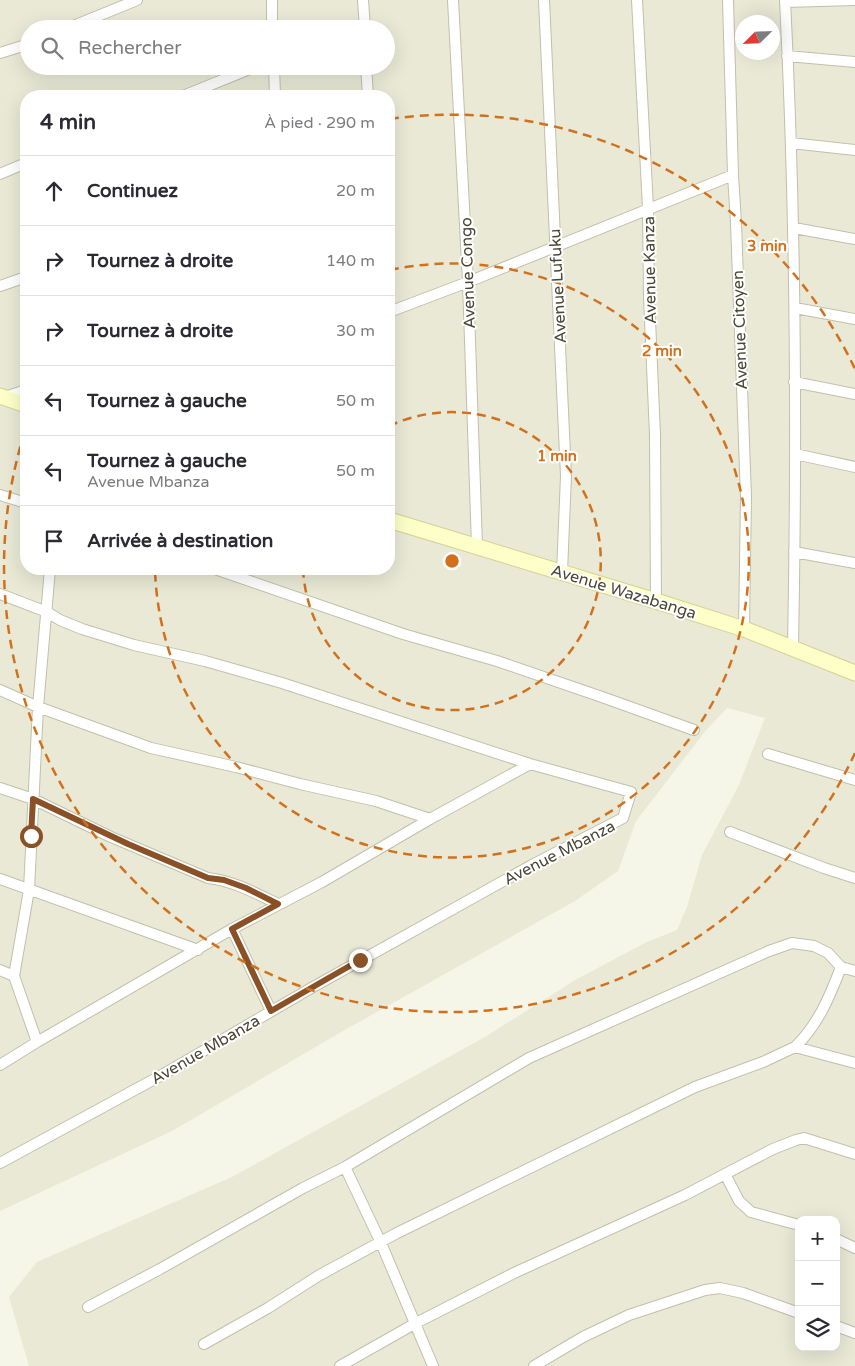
<!DOCTYPE html>
<html lang="fr">
<meta charset="utf-8">
<style>
:root{--surface:#fff;--page:#f7f7f7;--text:#2b2b33;--muted:#7c7c81;--line:#e1e1e2}
body{margin:0;font-family:"Varela Round",sans-serif;background:var(--page);color:var(--text)}
.controls{position:absolute;right:15px;bottom:15px;display:grid;overflow:hidden;border-radius:10px;box-shadow:0 5px 20px #0002}
.controls button{width:45px;height:45px;display:grid;place-items:center;padding:0;border:0;border-bottom:1px solid var(--line);background:var(--surface);color:var(--text);font:25px sans-serif}
.compass{position:absolute;left:735px;top:15px;width:45px;height:45px;border-radius:50%;background:var(--surface);box-shadow:0 5px 20px #0002;rotate:246deg}
.stop{position:absolute;width:15px;height:15px;margin:-11px;border:4px solid #8a5126;border-radius:50%;background:#fff}
.stop.end{background:#8a5126;border-color:#fff;box-shadow:0 1px 5px #0008}
.list{margin:0;padding:0;list-style:none}
h2{display:flex;justify-content:space-between;align-items:center;height:65px;margin:0;padding:0 20px;font-size:21px}
h2 small{font-size:16px;font-weight:400;color:var(--muted)}
.list li{display:grid;grid-template-columns:32px 1fr auto;gap:15px;align-items:center;box-sizing:border-box;height:70px;padding:0 20px;border-top:1px solid var(--line)}
.list b{display:block;font-size:19px;white-space:nowrap}
.list p{margin:0;font-size:16px;white-space:nowrap;color:var(--muted)}
.list em{font-size:16px;font-style:normal;color:var(--muted)}
.icon{flex:none;width:28px;height:28px;fill:none;stroke:currentColor;stroke-width:2;stroke-linecap:round;stroke-linejoin:round}
.map{position:relative;flex:none;width:855px;height:1366px;overflow:hidden}
.search{position:absolute;background:var(--surface);box-shadow:0 5px 20px #0002;left:20px;top:20px;width:375px;height:55px;display:flex;align-items:center;gap:12px;box-sizing:border-box;padding:0 18px;border-radius:28px;color:var(--muted);font-size:19px}
.panel{position:absolute;background:var(--surface);box-shadow:0 5px 20px #0002;left:20px;top:90px;width:375px;height:485px;border-radius:20px}
.map>svg:first-child{display:block}
.residential{fill:#e9e9d6;fill-rule:evenodd}
.lines{fill:none;stroke-linecap:round;stroke-linejoin:round}
.street-casing{stroke:#c1c0aa;stroke-width:12}
.secondary-casing{stroke:#d1d393;stroke-width:17}
.street{stroke:#fff;stroke-width:10}
.secondary{stroke:#fcffc8;stroke-width:15}
.route{stroke:#8a5126;stroke-width:6}
.ring{fill:none;stroke:#d2711d;stroke-width:2.5;stroke-dasharray:9 6}
.labels{text-anchor:middle;stroke-width:4;stroke-linejoin:round;paint-order:stroke}
.street-label{font-size:16px;fill:#494736;stroke:#fff}
.centre{fill:#d2711d;stroke:#fff;stroke-width:2.5}
.ring-label{font-size:15px;text-anchor:middle;font-weight:bold;fill:#d2711d;stroke:#fff;stroke-width:4;stroke-linejoin:round;paint-order:stroke}
</style>
<div class="map">
<svg width="855" height="1366" viewBox="0 0 855 1366">
<rect width="100%" height="100%" fill="#f5f5e8"/>
<path class="residential" d="M 0,0 L 855,0 L 855,1366 L 29,1366 L 9,1297 L 37,1262 L 232,1177 L 485,1037 L 577,979 L 645,943 L 677,930 L 687,907 L 702,855 L 739,785 L 765,718 L 727,708 L 707,729 L 636,821 L 618,871 L 575,901 L 343,1031 L 172,1131 L 0,1211 ZM 742,22 L 772,22 L 772,52 L 742,52 ZM 29,29 L 386,29 L 386,66 L 29,66 ZM 26,96 L 389,96 L 389,569 L 26,569 ZM 799,1220 L 836,1220 L 836,1347 L 799,1347 Z"/>
<g class="lines">
<g class="street-casing">
<path id="street" d="M 272,0 L 272,29
M 363,0 L 365,29
M 453,0 L 468,282 L 477,546
M 544,0 L 566,476 L 562,572
M 637,0 L 648,208 L 649,297 L 655,435 L 656,601
M 728,0 L 733,175 L 736,223 L 746,497 L 744,629
M 785,0 C 796,216 797,432 793,648
M 785,2 L 855,0
M 66,29 L 137,0
M 0,53 L 29,44
M 787,56 L 855,62
M 274,66 L 275,96
M 366,66 L 368,96
M 183,96 L 257,66
M 791,143 L 855,150
M 0,174 L 26,163
M 794,228 L 855,239
M 0,286 L 26,277
M 795,308 L 855,319
M 389,312 L 468,282 L 733,175
M 794,382 L 855,394
M 5,397 L 26,390
M 795,454 L 855,467
M 0,495 L 26,503
M 794,552 L 855,563
M 215,569 L 403,634 L 497,661 L 602,697 L 694,730
M 0,594 L 47,612 L 60,620 L 82,629 L 134,645 L 205,661 L 282,683 L 530,764 L 631,792 L 623,818 L 532,865 L 313,987 L 162,1075 L 0,1163
M 0,690 L 38,707 L 151,748 L 236,767 L 300,784 L 376,801 L 430,819
M 768,754 L 855,780
M 0,788 L 33,799 L 111,837 L 208,878 C 234,881 255,893 278,904
M 730,832 L 824,868 L 855,878
M 0,879 L 198,950
M 232,929 L 271,1011
M 0,970 L 14,976
M 37,1042 L 14,976 L 29,890 L 38,707 L 50,569
M 795,1047 C 818,1025 830,996 841,967
M 0,1065 L 37,1042 L 232,929 L 322,882 L 430,819 L 530,764
M 345,1167 L 381,1243 L 433,1366
M 725,1174 L 739,1201 L 751,1212 L 799,1225
M 836,1239 L 855,1248
M 88,1307 L 160,1269 L 303,1188 L 345,1167 L 529,1058 L 769,951 L 792,943 L 814,946 L 828,953 L 841,967 L 855,971
M 836,1326 L 855,1333
M 204,1344 L 268,1308 L 318,1276 L 397,1233 L 695,1087 L 763,1062 L 795,1047 L 855,1063
M 340,1366 L 416,1323 L 514,1273 L 685,1195 L 773,1149 L 796,1140 L 804,1138 L 855,1154
M 534,1366 L 583,1337 L 629,1315 L 705,1290 L 720,1288 L 743,1293 L 799,1313"/>
</g>
<g class="secondary-casing">
<path id="secondary" d="M 0,396 L 26,405
M 389,520 L 656,601 L 744,629 L 855,673"/>
</g>
<use href="#street" class="street"/>
<use href="#secondary" class="secondary"/>
</g>
<g class="lines">
<path class="route" d="M 31,836 L 33,799 L 128,844 L 208,878 L 224,880 L 246,888 L 278,904 L 232,929 L 271,1011 L 360,960"/>
</g>
<g class="ring">
<path d="M389 426A149 149 0 1 1 303 569"/>
<path d="M390 270A297 297 0 1 1 155 569"/>
<path d="M855 753A446 446 0 0 1 25 431M390 119A446 446 0 0 1 855 369"/>
</g>
<g class="labels">
<g class="street-label">
<text transform="translate(649 270) rotate(-91)" y="6">Avenue Kanza</text>
<text transform="translate(467 273) rotate(-92)" y="6">Avenue Congo</text>
<text transform="translate(557 286) rotate(-93)" y="6">Avenue Lufuku</text>
<text transform="translate(739 330) rotate(-92)" y="6">Avenue Citoyen</text>
<text transform="translate(624 591) rotate(17)" y="6">Avenue Wazabanga</text>
<text transform="translate(559 852) rotate(-27)" y="6">Avenue Mbanza</text>
<text transform="translate(205 1049) rotate(-30)" y="6">Avenue Mbanza</text>
</g>
</g>
<circle cx="452" cy="561" r="8" class="centre"/>
<g class="ring-label">
<text x="767" y="251">3 min</text>
<text x="662" y="356">2 min</text>
<text x="557" y="461">1 min</text>
</g>
</svg>
<div class="controls">
<button>+</button>
<button>−</button>
<button><svg class="icon" aria-label="layers" viewBox="0 0 24 24"><path d="M12 4l9 5-9 5-9-5zM3 14l9 5 9-5"/></svg></button>
</div>
<svg class="compass" viewBox="-18 -18 36 36"><path d="M0-13l5 13h-10z" fill="#e53935"/><path d="M0 13l5-13h-10z" fill="#7c7c81"/></svg>
<div class="stop" style="left:31px;top:836px"></div>
<div class="stop end" style="left:360px;top:960px"></div>
<div class="search"><svg class="icon" aria-label="search" viewBox="0 0 24 24"><circle cx="10" cy="10" r="6"/><path d="M15 15l6 6"/></svg>Rechercher</div>
<section class="panel">
<h2>4 min<small>À pied · 290 m</small></h2>
<ul class="list">
<li><svg class="icon" aria-label="ahead" viewBox="0 0 24 24"><path d="M12 20V5M6 11l6-6 6 6"/></svg><div><b>Continuez</b></div><em>20 m</em></li>
<li><svg class="icon" aria-label="right" viewBox="0 0 24 24"><path d="M7 20v-9h11M14 6l5 5-5 5"/></svg><div><b>Tournez à droite</b></div><em>140 m</em></li>
<li><svg class="icon" aria-label="right" viewBox="0 0 24 24"><path d="M7 20v-9h11M14 6l5 5-5 5"/></svg><div><b>Tournez à droite</b></div><em>30 m</em></li>
<li><svg class="icon" aria-label="left" viewBox="0 0 24 24"><path d="M17 20v-9H6M10 6l-5 5 5 5"/></svg><div><b>Tournez à gauche</b></div><em>50 m</em></li>
<li><svg class="icon" aria-label="left" viewBox="0 0 24 24"><path d="M17 20v-9H6M10 6l-5 5 5 5"/></svg><div><b>Tournez à gauche</b><p>Avenue Mbanza</p></div><em>50 m</em></li>
<li><svg class="icon" aria-label="arrive" viewBox="0 0 24 24"><path d="M6 21V4h12l-3 4 3 4H6"/></svg><div><b>Arrivée à destination</b></div></li>
</ul>
</section>
</div>
